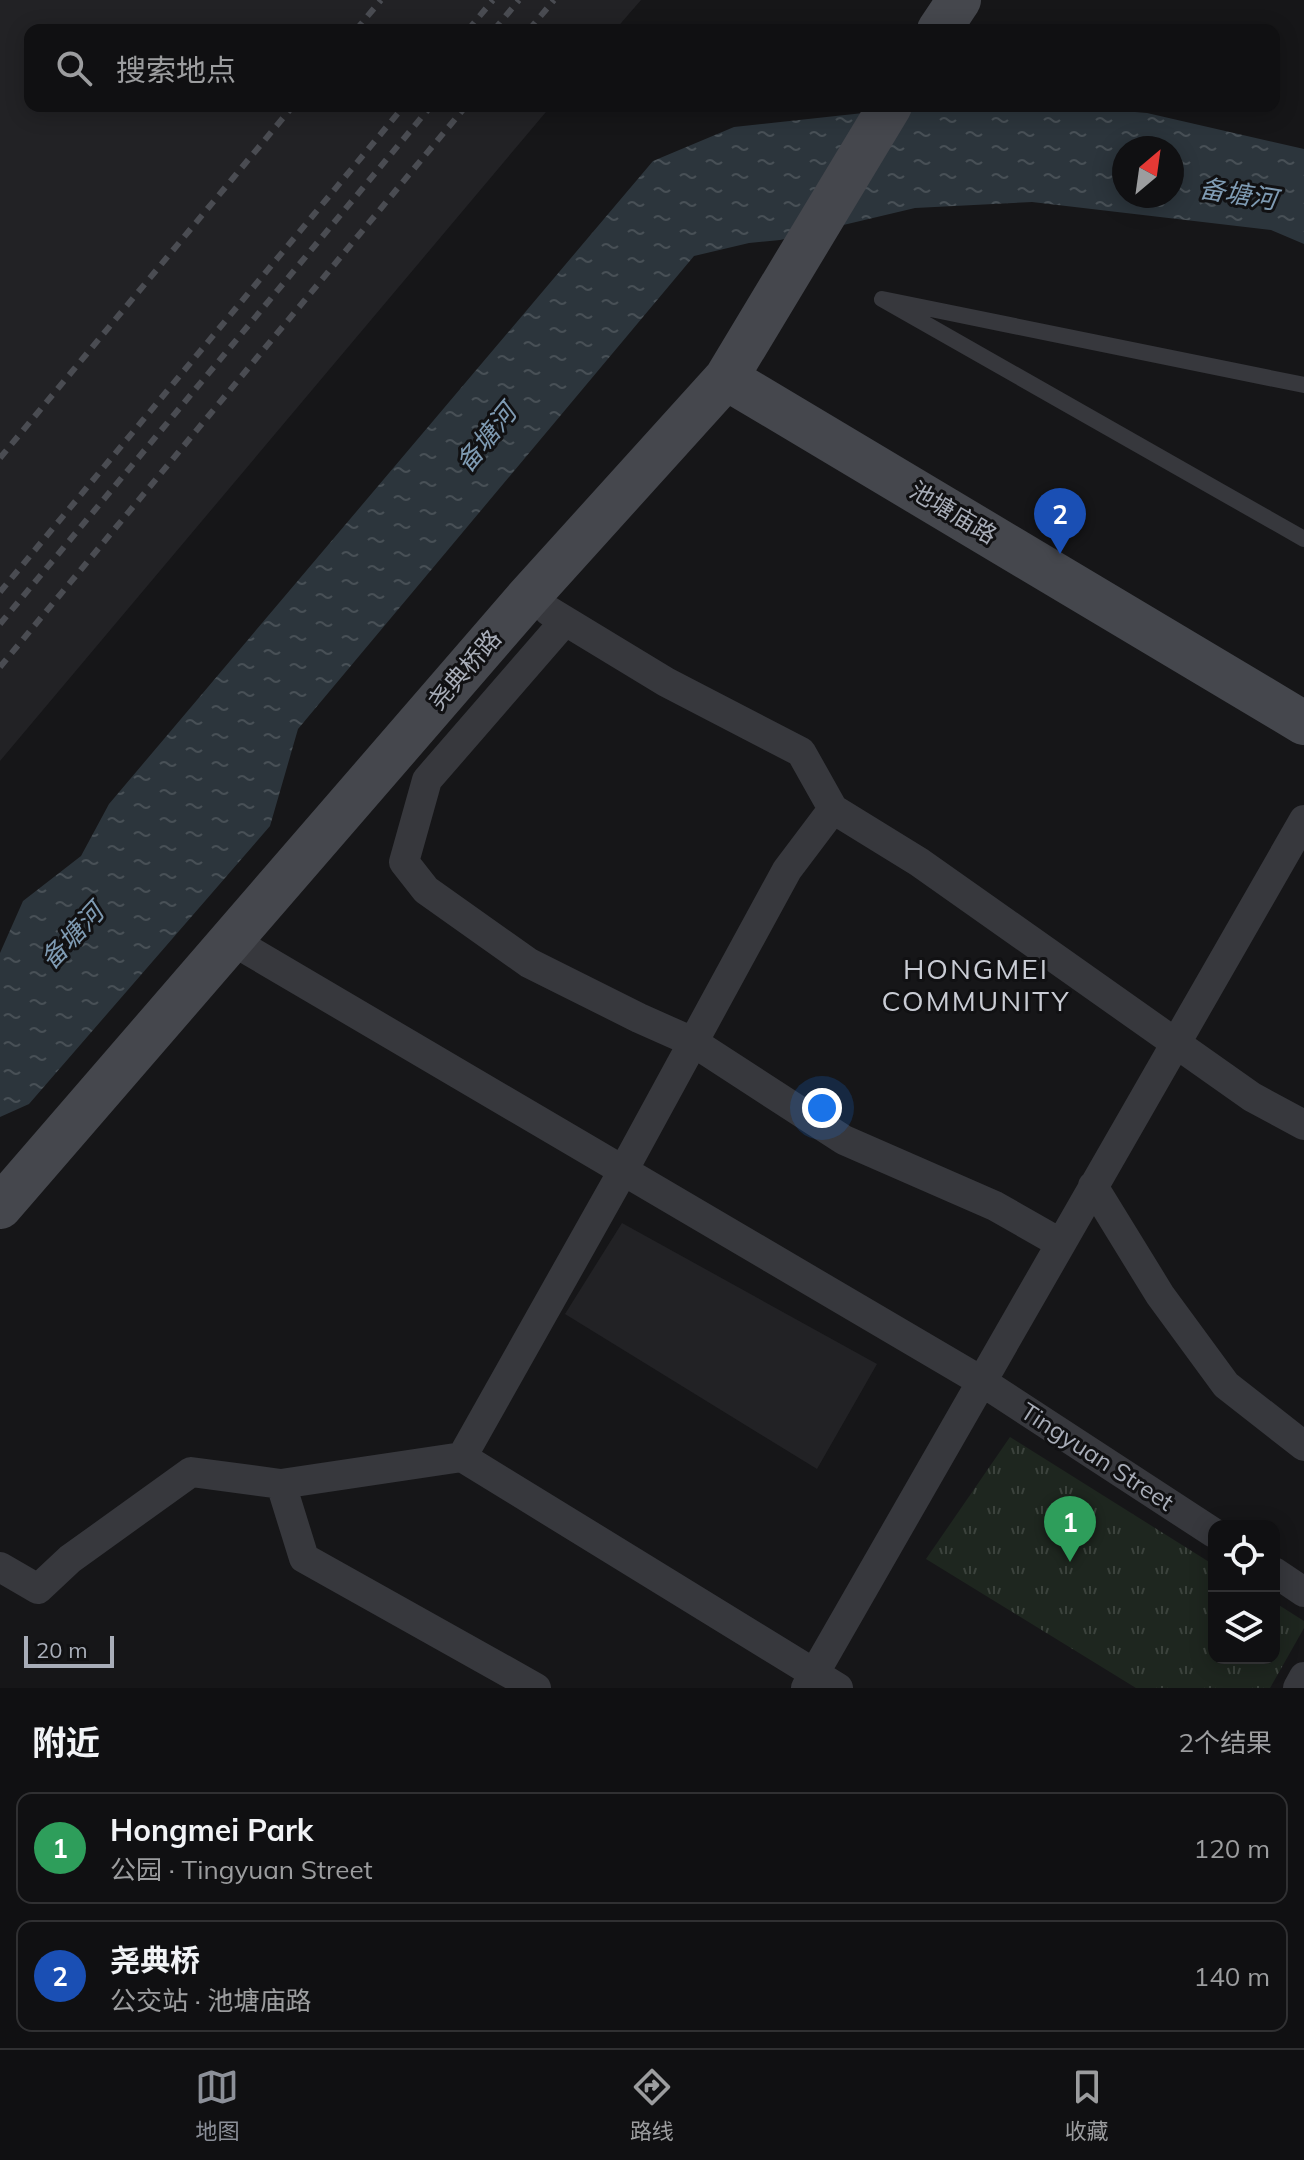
<!DOCTYPE html>
<html lang="zh">
<meta charset="utf-8">
<style>
:root{--surface:#101012;--page:#1e1e20;--text:#f1f3f6;--muted:#9c9d9f;--line:#303032;--accent:#8c9099}
body{margin:0;font-family:Mulish,"Noto Sans SC",sans-serif;background:var(--page);color:var(--text)}
.controls{position:absolute;right:24px;bottom:24px;display:grid;overflow:hidden;border-radius:16px;box-shadow:0 4px 20px #0003}
.controls button{width:72px;height:72px;display:grid;place-items:center;padding:0;border:0;border-bottom:2px solid var(--line);background:var(--surface);color:var(--text);font:40px sans-serif}
.compass{position:absolute;left:1112px;top:136px;width:72px;height:72px;border-radius:50%;background:var(--surface);box-shadow:0 4px 20px #0003;rotate:29deg}
.scale{position:absolute;left:24px;bottom:20px;width:90px;box-sizing:border-box;padding-left:8px;border:4px solid #a8adb8;border-top:0;font-size:22px;line-height:28px;white-space:nowrap;color:#a8adb8;-webkit-text-stroke:6px #111113;paint-order:stroke}
.you{position:absolute;left:822px;top:1108px;width:28px;height:28px;margin:-20px;border:6px solid #fff;border-radius:50%;background:#1a73e8;box-shadow:0 0 0 12px #1a73e833}
.badge{display:grid;place-items:center;width:52px;height:52px;border-radius:50%;background:var(--accent);color:#fff;font-size:26px;font-weight:700}
.pin{position:absolute;translate:-50% -66px;filter:drop-shadow(0 2px 4px #0008)}
.pin::after{content:'';position:absolute;top:42px;width:28px;height:24px;background:inherit;clip-path:polygon(0 0,100% 0,50% 100%)}
.list{margin:0;padding:0;list-style:none}
h2{display:flex;justify-content:space-between;align-items:center;height:104px;margin:0;padding:0 32px;font-size:34px}
h2 small{font-size:26px;font-weight:400;color:var(--muted)}
.list li{display:grid;grid-template-columns:52px 1fr auto;gap:24px;align-items:center;box-sizing:border-box;height:112px;margin:0 16px 16px;padding:0 16px;border:2px solid var(--line);border-radius:16px}
.list b{display:block;font-size:30px;white-space:nowrap}
.list p{margin:0;font-size:26px;white-space:nowrap;color:var(--muted)}
.list em{font-size:26px;font-style:normal;color:var(--muted)}
.icon{flex:none;width:44px;height:44px;fill:none;stroke:currentColor;stroke-width:2;stroke-linecap:round;stroke-linejoin:round}
.map{position:relative;flex:none;width:1304px;height:1688px;overflow:hidden}
.search{position:absolute;background:var(--surface);box-shadow:0 4px 20px #0003;left:24px;right:24px;top:24px;height:88px;display:flex;align-items:center;gap:20px;box-sizing:border-box;padding:0 28px;border-radius:16px;color:var(--muted);font-size:30px}
.sheet{height:360px;background:var(--surface)}
nav{display:flex;justify-content:space-around;align-items:center;box-sizing:border-box;height:112px;border-top:2px solid var(--line);background:var(--surface);font-size:22px;color:var(--muted)}
nav a{display:grid;justify-items:center;gap:4px}
nav .on{color:var(--accent)}
.map>svg:first-child{display:block}
.built{fill:#222225}
.park{fill:url(#park-tufts)}
.water{fill:url(#water-ripples);fill-rule:evenodd}
.lines{fill:none;stroke-linecap:round;stroke-linejoin:round}
.lane{stroke:#37383d;stroke-width:16}
.street{stroke:#37383d;stroke-width:30}
.secondary{stroke:#45474d;stroke-width:44}
.rail{stroke:#4a4c52;stroke-width:6;stroke-dasharray:10 8;stroke-linecap:butt}
.labels{text-anchor:middle;stroke-width:6;stroke-linejoin:round;paint-order:stroke}
.street-label{font-size:24px;fill:#a8adb8;stroke:#111113}
.water-label{font-size:26px;font-style:italic;fill:#7f9bb3;stroke:#111113}
.quarter-label{font-size:28px;letter-spacing:2px;fill:#c9ccd4;stroke:#111113}
</style>
<div class="map">
<svg width="1304" height="1688" viewBox="0 0 1304 1688">
<defs>
<pattern id="park-tufts" width="24" height="20" patternUnits="userSpaceOnUse" patternTransform="scale(2)"><rect width="24" height="20" fill="#1e261f"/><path d="M3 7l-1-3M5 7V3M7 7l1-3M15 17l-1-3M17 17v-4M19 17l1-3" fill="none" stroke="#3c433d"/></pattern>
<pattern id="water-ripples" width="26" height="14" patternUnits="userSpaceOnUse" patternTransform="scale(2)"><rect width="26" height="14" fill="#2c353c"/><path d="M2 4q2-2 4 0t4 0M15 11q2-2 4 0t4 0" fill="none" stroke="#485056"/></pattern>
</defs>
<rect width="100%" height="100%" fill="#161618"/>
<path class="built" d="M 0,0 L 641,0 L 615,30 L 30,30 L 30,106 L 551,106 L 0,761 Z
M 622,1223 L 877,1364 L 817,1469 L 565,1314 Z"/>
<path class="park" d="M 1010,1437 L 1214,1565 L 1214,1658 L 1274,1658 L 1274,1602 L 1304,1621 L 1304,1628 L 1270,1688 L 1136,1688 L 926,1559 Z"/>
<path class="water" d="M 928,106 L 1063,106 L 1147,113 L 1304,149 L 1304,244 L 1271,230 L 1032,202 L 915,208 L 780,240 L 749,243 L 694,256 L 298,729 L 270,826 L 29,1104 L 0,1117 L 0,953 L 23,901 L 81,856 L 109,804 L 653,161 L 734,127 ZM 1124,148 L 1172,148 L 1172,196 L 1124,196 Z"/>
<g class="lines">
<path class="lane" d="M 1304,385 L 882,299 L 1304,539"/>
<path class="street" d="M 549,611 L 666,682 L 801,752 L 833,809
M 565,621 L 427,780 L 404,862 L 426,890 L 529,963 L 639,1018 L 693,1042 L 844,1140 L 995,1206 L 1060,1243
M 231,940 L 981,1381 L 1214,1533
M 1093,1186 L 1160,1295 L 1226,1385 L 1304,1446
M 281,1484 L 304,1558 L 536,1688
M 0,1567 L 38,1589 L 70,1559 L 191,1472 L 281,1484 L 462,1457
M 1274,1572 L 1304,1592
M 806,1688 L 1304,820
M 838,1688 L 462,1457 L 623,1171 L 787,870 L 833,809 L 919,862 L 1252,1097 L 1304,1125
M 1298,1688 L 1304,1677"/>
<path class="secondary" d="M 939,30 L 959,0
M 726,378 L 1304,723
M 0,1207 L 527,598 L 726,378 L 890,106"/>
<path class="rail" d="M 356,30 L 381,0
M 468,30 L 493,0
M 494,30 L 519,0
M 529,30 L 554,0
M 0,458 L 293,106
M 0,592 L 404,106
M 0,624 L 431,106
M 0,667 L 466,106"/>
</g>
<g class="labels">
<g class="street-label">
<text transform="translate(953 513) rotate(31)" y="8">池塘庙路</text>
<text transform="translate(465 670) rotate(-49)" y="8">尧典桥路</text>
<text transform="translate(1097 1457) rotate(33)" y="8">Tingyuan Street</text>
</g>
<g class="water-label">
<text transform="translate(1238 194) rotate(9)" y="9">备塘河</text>
<text transform="translate(486 438) rotate(-51)" y="9">备塘河</text>
<text transform="translate(72 936) rotate(-47)" y="9">备塘河</text>
</g>
<g class="quarter-label">
<text x="976" y="979">HONGMEI<tspan x="976" dy="32">COMMUNITY</tspan></text>
</g>
</g>
</svg>
<div class="controls">
<button><svg class="icon" aria-label="locate" viewBox="0 0 24 24"><circle cx="12" cy="12" r="6"/><path d="M12 2v4M12 18v4M2 12h4M18 12h4"/></svg></button>
<button><svg class="icon" aria-label="layers" viewBox="0 0 24 24"><path d="M12 4l9 5-9 5-9-5zM3 14l9 5 9-5"/></svg></button>
</div>
<svg class="compass" viewBox="-18 -18 36 36"><path d="M0-13l5 13h-10z" fill="#e53935"/><path d="M0 13l5-13h-10z" fill="#9c9d9f"/></svg>
<div class="scale">20 m</div>
<div class="you"></div>
<div class="pin badge" style="left:1070px;top:1562px;background:#2e9e5b">1</div>
<div class="pin badge" style="left:1060px;top:554px;background:#1a4fb4">2</div>
<div class="search"><svg class="icon" aria-label="search" viewBox="0 0 24 24"><circle cx="10" cy="10" r="6"/><path d="M15 15l6 6"/></svg>搜索地点</div>
</div>
<section class="sheet">
<h2>附近<small>2个结果</small></h2>
<ul class="list">
<li><span class="badge" style="background:#2e9e5b">1</span><div><b>Hongmei Park</b><p>公园 · Tingyuan Street</p></div><em>120 m</em></li>
<li><span class="badge" style="background:#1a4fb4">2</span><div><b>尧典桥</b><p>公交站 · 池塘庙路</p></div><em>140 m</em></li>
</ul>
</section>
<nav>
<a class="on"><svg class="icon" aria-label="map" viewBox="0 0 24 24"><path d="M3 6l6-2 6 2 6-2v14l-6 2-6-2-6 2zM9 4v14M15 6v14"/></svg>地图</a>
<a><svg class="icon" aria-label="directions" viewBox="0 0 24 24"><path d="M12 3l9 9-9 9-9-9zM9 14v-3h6M13 9l2 2-2 2"/></svg>路线</a>
<a><svg class="icon" aria-label="saved" viewBox="0 0 24 24"><path d="M7 4h10v16l-5-4-5 4z"/></svg>收藏</a>
</nav>
